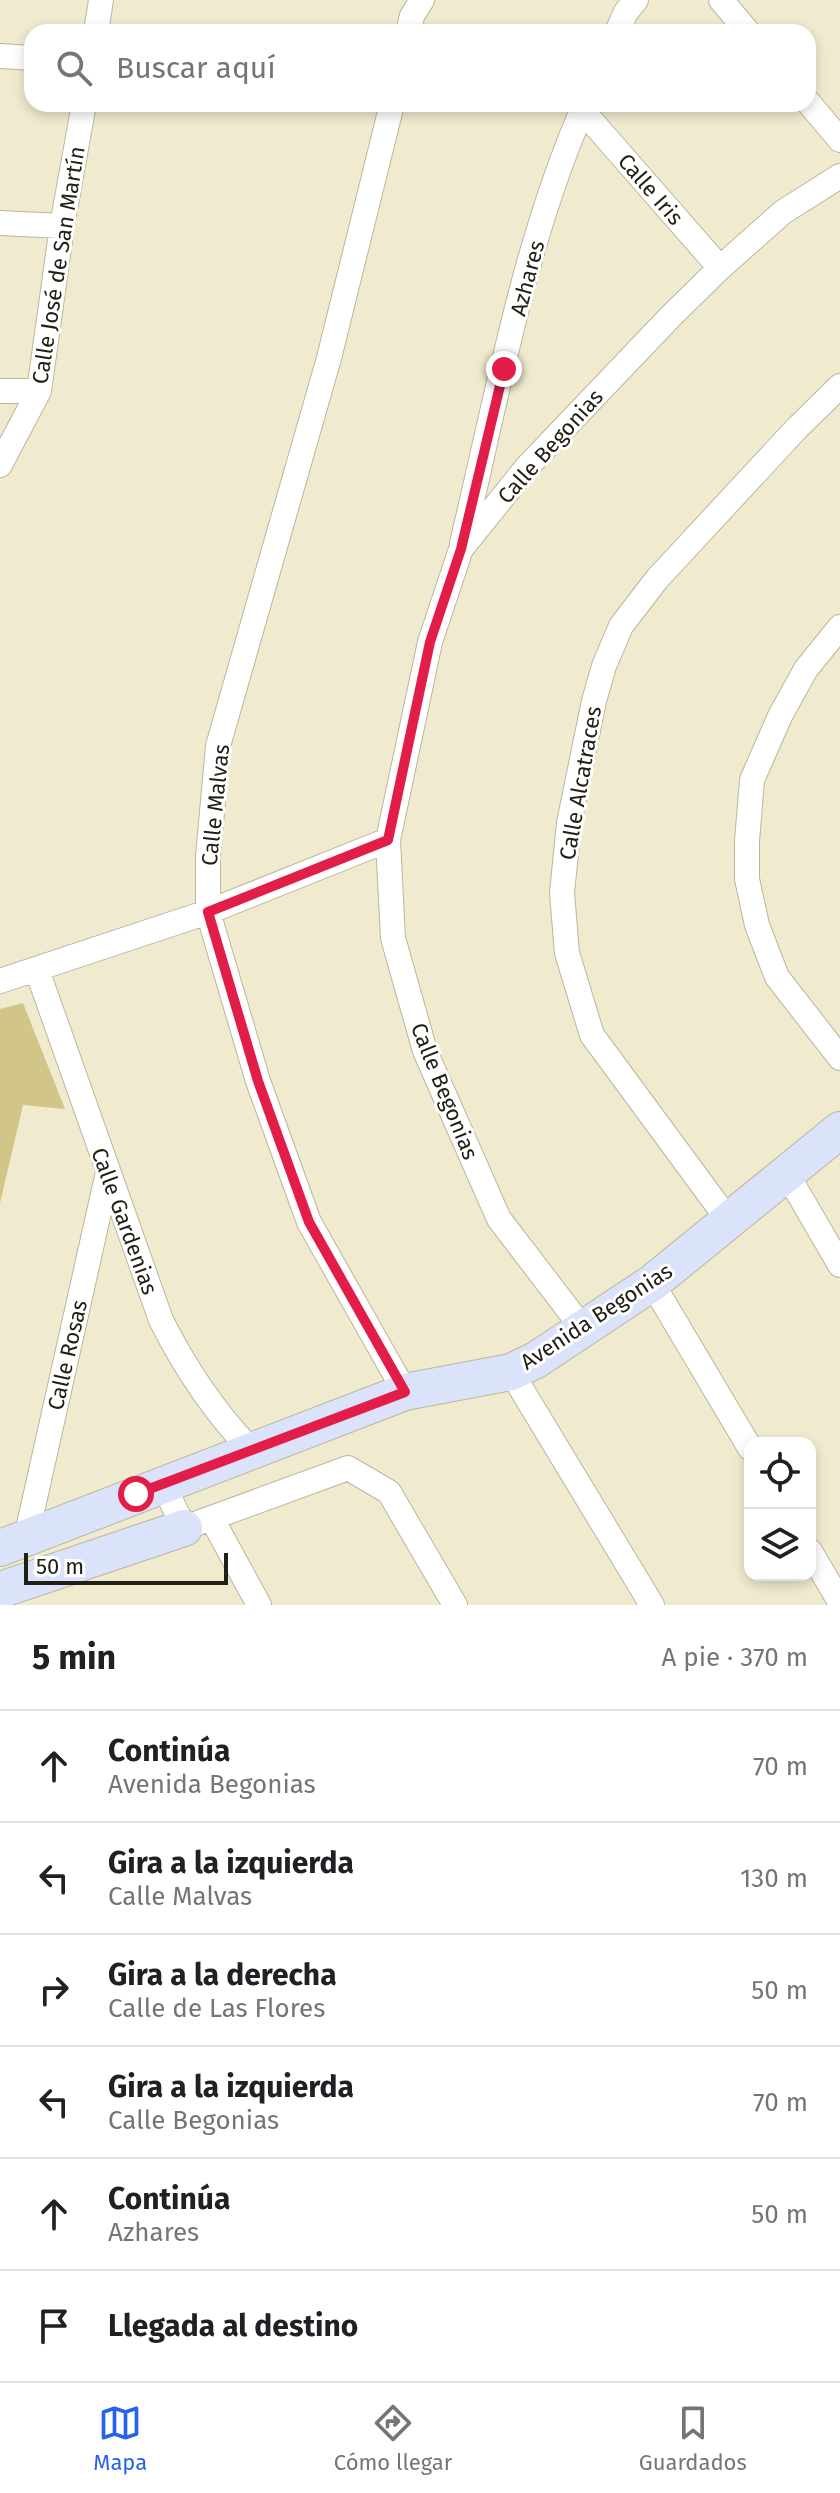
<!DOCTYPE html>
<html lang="es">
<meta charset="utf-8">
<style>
:root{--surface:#fff;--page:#f6f6f6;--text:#202124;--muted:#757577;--line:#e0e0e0;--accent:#2563eb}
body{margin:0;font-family:"Fira Sans",sans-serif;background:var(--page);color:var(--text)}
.controls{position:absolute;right:24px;bottom:24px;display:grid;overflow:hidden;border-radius:16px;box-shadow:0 4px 12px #0003}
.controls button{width:72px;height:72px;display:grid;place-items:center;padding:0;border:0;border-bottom:2px solid var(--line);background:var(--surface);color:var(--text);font:40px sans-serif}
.scale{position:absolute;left:24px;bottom:20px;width:204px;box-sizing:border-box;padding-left:8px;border:4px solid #222016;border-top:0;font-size:22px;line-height:28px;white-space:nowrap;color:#222016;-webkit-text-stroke:6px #fff;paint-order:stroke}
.stop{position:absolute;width:24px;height:24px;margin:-18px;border:6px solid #e11d48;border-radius:50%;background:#fff}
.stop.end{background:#e11d48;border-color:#fff;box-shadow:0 2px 8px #0008}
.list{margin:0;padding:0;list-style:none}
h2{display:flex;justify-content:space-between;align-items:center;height:104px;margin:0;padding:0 32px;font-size:34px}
h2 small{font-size:26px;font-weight:400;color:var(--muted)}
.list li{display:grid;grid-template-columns:52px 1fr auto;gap:24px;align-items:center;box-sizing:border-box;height:112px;padding:0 32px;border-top:2px solid var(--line)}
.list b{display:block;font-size:30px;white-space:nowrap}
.list p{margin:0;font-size:26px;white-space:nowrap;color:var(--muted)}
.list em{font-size:26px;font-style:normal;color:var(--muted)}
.icon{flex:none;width:44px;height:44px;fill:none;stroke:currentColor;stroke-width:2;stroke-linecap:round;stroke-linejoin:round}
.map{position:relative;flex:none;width:840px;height:1605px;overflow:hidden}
.search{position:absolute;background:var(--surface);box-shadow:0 4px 12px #0003;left:24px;right:24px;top:24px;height:88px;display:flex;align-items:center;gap:20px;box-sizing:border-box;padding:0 28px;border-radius:24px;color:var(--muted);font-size:30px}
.sheet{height:776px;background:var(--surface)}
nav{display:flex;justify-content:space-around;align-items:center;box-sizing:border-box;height:112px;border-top:2px solid var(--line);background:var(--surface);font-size:22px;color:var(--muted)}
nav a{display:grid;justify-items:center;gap:4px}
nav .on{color:var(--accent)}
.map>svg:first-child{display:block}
.green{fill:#d1c588}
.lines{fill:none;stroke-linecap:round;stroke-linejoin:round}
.street-casing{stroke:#bbb69c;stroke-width:26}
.secondary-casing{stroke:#bbb69c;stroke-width:38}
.street{stroke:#fff;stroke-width:24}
.secondary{stroke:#dae3f9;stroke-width:36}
.route{stroke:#e11d48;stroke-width:10}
.labels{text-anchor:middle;stroke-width:6;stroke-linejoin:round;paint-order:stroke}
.street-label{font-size:22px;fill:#222016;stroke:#fff}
</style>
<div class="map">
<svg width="840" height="1605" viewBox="0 0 840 1605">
<rect width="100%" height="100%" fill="#f0ebcf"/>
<path class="green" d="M 23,1003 L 65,1109 L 23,1105 L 0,1203 L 0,1009 Z"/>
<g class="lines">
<g class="street-casing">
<path id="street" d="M 721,0 L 748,32
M 96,32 L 101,0
M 408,32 L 412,16 L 422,0
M 617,32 L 626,12 L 636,0
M 0,56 L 32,58
M 808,102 L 840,140
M 392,104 L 329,358 L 218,746 L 208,856 L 208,912 L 258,1081 L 309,1222 L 405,1392
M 582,110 L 720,268
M 0,223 L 62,226
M 0,391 L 39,391
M 0,465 L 39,391 L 62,226 L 84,104
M 462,543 C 497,398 524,241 585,104
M 840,627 L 806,669 L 780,716 L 752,780 L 747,841 L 747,879 L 757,925 L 777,977 L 840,1058
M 37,970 L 161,1320 C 186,1370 214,1412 253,1452
M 0,981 L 208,912 L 388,840
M 787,1174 L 840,1265
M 729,1221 L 592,1035 L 567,953 L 562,893 L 569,823 L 594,701 L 604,666 L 621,626 L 657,579 L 797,428 L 840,386
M 652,1283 L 750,1448
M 584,1330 L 499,1219 L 425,1051 L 393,938 L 388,840 L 430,642 L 461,549 L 527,467 L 671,316 L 720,268 L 783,212 L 840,176
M 511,1372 L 652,1605
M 163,1484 L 184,1528 L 348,1468 L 389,1492 L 455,1605
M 212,1519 L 259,1605
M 26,1538 L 108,1172
M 810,1551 L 840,1602"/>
</g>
<g class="secondary-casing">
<path id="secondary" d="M 0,1548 L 405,1392 L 511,1372 L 536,1360 L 652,1283 L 840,1130
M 0,1590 L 184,1528"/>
</g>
<use href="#street" class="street"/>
<use href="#secondary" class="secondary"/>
</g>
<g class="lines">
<path class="route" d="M 136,1494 L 405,1392 L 309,1222 L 258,1081 L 208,912 L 388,840 L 430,642 L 461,549 L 504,369"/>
</g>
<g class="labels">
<g class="street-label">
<text transform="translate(651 189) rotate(49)" y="8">Calle Iris</text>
<text transform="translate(58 265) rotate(-81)" y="8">Calle José de San Martín</text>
<text transform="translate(527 278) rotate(-75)" y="8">Azhares</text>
<text transform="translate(550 446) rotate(-48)" y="8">Calle Begonias</text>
<text transform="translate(580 783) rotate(-80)" y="8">Calle Alcatraces</text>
<text transform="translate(215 805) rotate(-84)" y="8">Calle Malvas</text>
<text transform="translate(445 1091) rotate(68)" y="8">Calle Begonias</text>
<text transform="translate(125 1221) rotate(70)" y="8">Calle Gardenias</text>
<text transform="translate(596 1316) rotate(-33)" y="8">Avenida Begonias</text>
<text transform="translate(67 1355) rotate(-77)" y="8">Calle Rosas</text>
</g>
</g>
</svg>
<div class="controls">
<button><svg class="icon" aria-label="locate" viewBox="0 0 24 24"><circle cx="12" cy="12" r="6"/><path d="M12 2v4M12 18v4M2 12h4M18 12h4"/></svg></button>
<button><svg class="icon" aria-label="layers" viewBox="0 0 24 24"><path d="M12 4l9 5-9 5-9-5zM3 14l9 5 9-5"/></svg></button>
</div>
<div class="scale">50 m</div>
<div class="stop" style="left:136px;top:1494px"></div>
<div class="stop end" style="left:504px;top:369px"></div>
<div class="search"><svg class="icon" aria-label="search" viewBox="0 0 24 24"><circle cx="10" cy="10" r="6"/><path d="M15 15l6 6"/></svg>Buscar aquí</div>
</div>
<section class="sheet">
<h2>5 min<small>A pie · 370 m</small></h2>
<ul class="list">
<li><svg class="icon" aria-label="ahead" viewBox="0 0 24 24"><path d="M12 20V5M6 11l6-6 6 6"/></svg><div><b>Continúa</b><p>Avenida Begonias</p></div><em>70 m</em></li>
<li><svg class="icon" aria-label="left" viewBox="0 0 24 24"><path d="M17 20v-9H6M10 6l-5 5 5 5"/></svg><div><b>Gira a la izquierda</b><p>Calle Malvas</p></div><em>130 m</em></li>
<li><svg class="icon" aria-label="right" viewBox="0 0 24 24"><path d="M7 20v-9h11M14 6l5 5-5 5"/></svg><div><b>Gira a la derecha</b><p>Calle de Las Flores</p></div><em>50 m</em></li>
<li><svg class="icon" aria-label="left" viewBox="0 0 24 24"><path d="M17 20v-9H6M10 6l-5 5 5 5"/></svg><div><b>Gira a la izquierda</b><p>Calle Begonias</p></div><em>70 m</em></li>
<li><svg class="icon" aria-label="ahead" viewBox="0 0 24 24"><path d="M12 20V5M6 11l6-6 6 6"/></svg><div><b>Continúa</b><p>Azhares</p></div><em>50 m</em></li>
<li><svg class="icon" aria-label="arrive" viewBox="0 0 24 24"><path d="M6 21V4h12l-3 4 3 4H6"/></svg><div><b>Llegada al destino</b></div></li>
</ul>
</section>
<nav>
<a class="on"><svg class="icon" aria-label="map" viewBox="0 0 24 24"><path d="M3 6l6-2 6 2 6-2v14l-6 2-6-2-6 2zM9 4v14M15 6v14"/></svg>Mapa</a>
<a><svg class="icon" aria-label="directions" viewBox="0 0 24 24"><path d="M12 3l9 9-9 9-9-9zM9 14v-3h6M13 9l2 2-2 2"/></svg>Cómo llegar</a>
<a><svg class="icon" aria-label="saved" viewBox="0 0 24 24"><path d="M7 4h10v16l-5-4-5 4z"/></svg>Guardados</a>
</nav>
